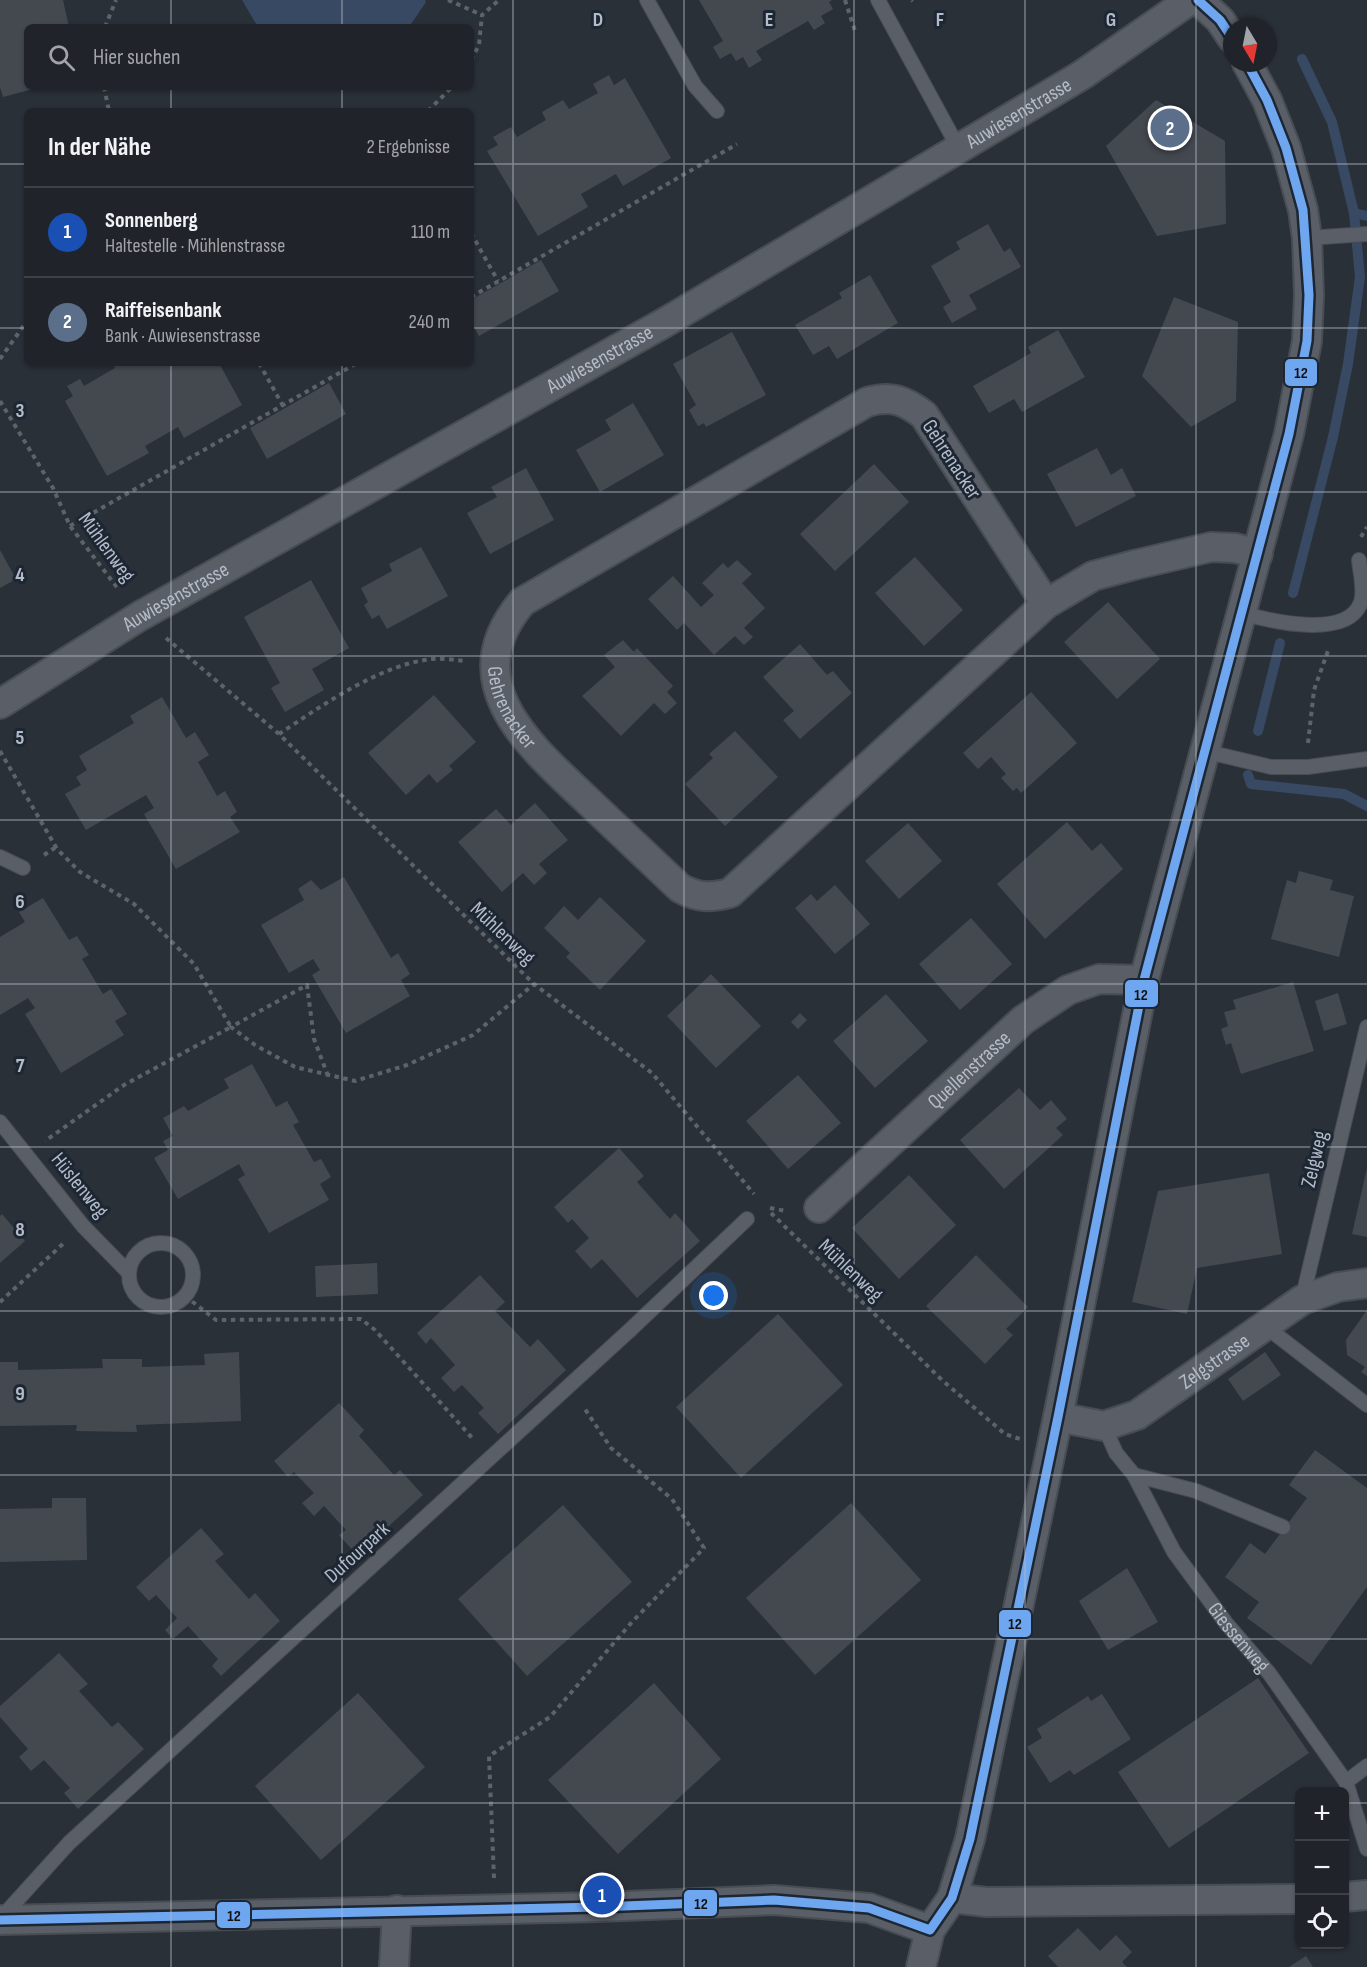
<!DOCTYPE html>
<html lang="de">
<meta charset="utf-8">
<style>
:root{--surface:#20242a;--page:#282c32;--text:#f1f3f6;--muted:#a2a4a8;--line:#3d4147;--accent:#b45309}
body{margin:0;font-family:"Sofia Sans Condensed",sans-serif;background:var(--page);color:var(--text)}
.controls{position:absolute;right:18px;bottom:18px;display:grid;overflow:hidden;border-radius:9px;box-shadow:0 2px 4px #0004}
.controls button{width:54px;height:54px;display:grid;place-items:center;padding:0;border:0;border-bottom:2px solid var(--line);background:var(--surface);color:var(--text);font:30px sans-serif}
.compass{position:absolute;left:1223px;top:18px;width:54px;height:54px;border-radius:50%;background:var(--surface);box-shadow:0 2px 4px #0004;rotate:170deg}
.you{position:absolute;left:714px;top:1296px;width:21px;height:21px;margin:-15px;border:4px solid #fff;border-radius:50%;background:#1a73e8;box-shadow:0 0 0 9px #1a73e833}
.badge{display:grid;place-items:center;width:39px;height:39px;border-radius:50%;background:var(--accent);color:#fff;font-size:20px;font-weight:700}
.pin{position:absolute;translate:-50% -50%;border:3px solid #fff;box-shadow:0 2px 6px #0006}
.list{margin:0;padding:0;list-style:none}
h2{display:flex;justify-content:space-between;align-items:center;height:78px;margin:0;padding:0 24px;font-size:26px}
h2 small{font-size:20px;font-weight:400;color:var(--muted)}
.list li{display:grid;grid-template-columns:39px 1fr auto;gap:18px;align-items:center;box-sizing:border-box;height:90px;padding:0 24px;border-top:2px solid var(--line)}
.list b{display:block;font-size:22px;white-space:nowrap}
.list p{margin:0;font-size:20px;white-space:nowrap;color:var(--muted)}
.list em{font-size:20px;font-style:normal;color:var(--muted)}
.icon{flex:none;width:33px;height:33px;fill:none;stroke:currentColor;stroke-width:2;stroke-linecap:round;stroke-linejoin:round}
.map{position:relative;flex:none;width:1367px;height:1967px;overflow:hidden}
.search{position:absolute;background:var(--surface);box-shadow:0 2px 4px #0004;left:24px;top:24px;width:450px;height:66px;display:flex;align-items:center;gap:15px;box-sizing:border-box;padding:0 21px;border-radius:9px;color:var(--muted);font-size:22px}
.panel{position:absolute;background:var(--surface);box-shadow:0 2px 4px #0004;left:24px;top:108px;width:450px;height:258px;border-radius:9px}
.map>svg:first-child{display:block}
.water{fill:#384963}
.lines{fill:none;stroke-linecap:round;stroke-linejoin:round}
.stream{stroke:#384963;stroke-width:10}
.building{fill:#444950}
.service-casing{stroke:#484c53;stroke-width:16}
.minor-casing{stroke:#484c53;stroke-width:32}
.path{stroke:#5d636a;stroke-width:4;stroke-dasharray:4.5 4.5;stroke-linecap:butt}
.service{stroke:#5a5e66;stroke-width:14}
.minor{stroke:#5a5e66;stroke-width:28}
.bus-1-casing{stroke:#1d2633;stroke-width:14}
.bus-1{stroke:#6fa6f0;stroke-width:9}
.grid{fill:none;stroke:#b4bcc9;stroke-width:1.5;stroke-opacity:0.55}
.labels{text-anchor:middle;stroke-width:6;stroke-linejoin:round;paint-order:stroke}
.street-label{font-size:21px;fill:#b4bcc9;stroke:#1d2633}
.grid-label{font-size:20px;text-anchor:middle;font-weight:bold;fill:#b4bcc9;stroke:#1d2633;stroke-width:6;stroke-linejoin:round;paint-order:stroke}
.line-badge{stroke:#1d2633;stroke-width:2}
.pale-badge-label{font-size:16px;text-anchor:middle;font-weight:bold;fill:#111}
</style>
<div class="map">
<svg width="1367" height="1967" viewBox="0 0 1367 1967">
<rect width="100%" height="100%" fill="#2a3038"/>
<path class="water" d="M 242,0 L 425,0 L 426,2 L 409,27 L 258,27 Z"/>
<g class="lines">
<path class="stream" d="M 1354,213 L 1367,216
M 1293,593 L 1333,437 L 1348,364 L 1360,277 L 1354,213 L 1332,122 L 1302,59
M 1258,731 L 1280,643
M 1248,775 L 1251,784 L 1344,794 L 1367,806"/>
</g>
<path class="building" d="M 0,0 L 63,0 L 69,27 L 27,27 L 27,87 L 37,88 L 3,97 L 0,87 Z
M 699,0 L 832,0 L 829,2 L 833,9 L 821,16 L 825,23 L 814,30 L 808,21 L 756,51 L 762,60 L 749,68 L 743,57 L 736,61 L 731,53 L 720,59 L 713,47 L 723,41 Z
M 609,75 L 614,85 L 625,78 L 671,158 L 623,186 L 616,174 L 581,194 L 588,207 L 538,236 L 487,151 L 498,145 L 493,137 L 511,127 L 517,137 L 546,120 L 542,112 L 563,100 L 569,109 L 598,93 L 593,84 Z
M 1156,100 L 1225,141 L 1226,224 L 1157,236 L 1106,146 Z
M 988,224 L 1004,252 L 1010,248 L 1021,267 L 969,295 L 977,309 L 952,323 L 943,307 L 951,302 L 931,266 L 960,249 L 956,242 Z
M 541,260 L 559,291 L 479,336 L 471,322 L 471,300 Z
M 870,275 L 898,323 L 837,359 L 829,346 L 813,355 L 795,325 L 842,298 L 839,293 Z
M 1174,297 L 1238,322 L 1236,401 L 1191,427 L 1142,376 Z
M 1058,330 L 1085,377 L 1022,412 L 1014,399 L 989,413 L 973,386 L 1031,353 L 1028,347 Z
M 732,332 L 766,395 L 706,427 L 704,423 L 698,426 L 689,410 L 696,405 L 673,364 Z
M 112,363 L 219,363 L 242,405 L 184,438 L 178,427 L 145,446 L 149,453 L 107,476 L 65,401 L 73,396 L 67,386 L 80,379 L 84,386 L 115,368 Z
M 329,383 L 346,414 L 267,459 L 250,428 Z
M 633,403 L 664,455 L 600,492 L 576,450 L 611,430 L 605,420 Z
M 1097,448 L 1111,475 L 1122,468 L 1136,496 L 1076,527 L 1047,474 Z
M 874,464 L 909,502 L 835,571 L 800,534 Z
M 526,468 L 554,520 L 490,554 L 467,513 L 497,497 L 491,487 Z
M 421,547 L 448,596 L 387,629 L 379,615 L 372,619 L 364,605 L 368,602 L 361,588 L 392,571 L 389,564 Z
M 0,550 L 16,579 L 0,588 Z
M 915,557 L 963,610 L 924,646 L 875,593 Z
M 737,560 L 752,574 L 742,583 L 765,608 L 744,628 L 753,637 L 744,645 L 735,636 L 714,655 L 684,623 L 677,630 L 648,599 L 673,576 L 701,607 L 714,595 L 702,583 L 723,563 L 728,568 Z
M 311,580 L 349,648 L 312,669 L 324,690 L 285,712 L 271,688 L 280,683 L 244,617 Z
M 1108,602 L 1160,659 L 1117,699 L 1064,642 Z
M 623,640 L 634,652 L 637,648 L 673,686 L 667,692 L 677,703 L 665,714 L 654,703 L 621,736 L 582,696 L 615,667 L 604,655 Z
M 800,644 L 827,675 L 833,671 L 852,693 L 800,739 L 783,720 L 794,711 L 763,677 Z
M 1031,692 L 1077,743 L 1021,793 L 1017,788 L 1013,791 L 1001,778 L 1006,774 L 991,757 L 978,769 L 963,753 Z
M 434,695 L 476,742 L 449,766 L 453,770 L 437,783 L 429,774 L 406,795 L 368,753 Z
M 162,697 L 186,738 L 195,732 L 209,755 L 198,762 L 217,796 L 225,791 L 237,812 L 230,817 L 240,832 L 176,869 L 144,814 L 154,808 L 146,795 L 86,830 L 65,794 L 81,785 L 76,777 L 87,770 L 79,756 L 134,723 L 130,716 Z
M 735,731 L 778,777 L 725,826 L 685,784 L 713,758 L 709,754 Z
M 535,803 L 568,840 L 539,864 L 547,873 L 534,885 L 523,873 L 502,892 L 458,842 L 496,809 L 511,825 Z
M 1067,822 L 1092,851 L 1101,843 L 1123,869 L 1045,939 L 997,884 Z
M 908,823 L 942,861 L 899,899 L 865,861 Z
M 1299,871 L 1333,880 L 1330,890 L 1354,896 L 1339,957 L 1271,939 L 1287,880 L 1296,883 Z
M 344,877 L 391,958 L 398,953 L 410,974 L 401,980 L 410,996 L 346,1033 L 312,975 L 320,970 L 313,959 L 289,973 L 261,925 L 304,900 L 298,889 L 311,880 L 321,890 Z
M 835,885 L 870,924 L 835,954 L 795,908 L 811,894 L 817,901 Z
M 600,897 L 646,941 L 600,990 L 566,957 L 570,953 L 544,928 L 564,906 L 578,920 Z
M 43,898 L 69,940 L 77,936 L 89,955 L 82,959 L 103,994 L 111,989 L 127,1014 L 115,1021 L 124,1035 L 61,1073 L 25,1014 L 35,1008 L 28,998 L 0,1015 L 0,937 L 25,922 L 19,912 Z
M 971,918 L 1012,964 L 960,1010 L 919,964 Z
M 711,974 L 761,1026 L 716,1068 L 667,1016 Z
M 1293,982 L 1314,1051 L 1241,1074 L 1231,1043 L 1226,1045 L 1221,1029 L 1228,1026 L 1224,1012 L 1236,1009 L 1233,1000 Z
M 1338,993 L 1347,1024 L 1324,1031 L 1315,1001 Z
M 886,994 L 928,1041 L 875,1088 L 833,1041 Z
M 800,1013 L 807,1020 L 798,1029 L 791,1022 Z
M 252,1064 L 276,1107 L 287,1101 L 299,1122 L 293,1125 L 314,1162 L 321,1159 L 331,1177 L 320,1184 L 329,1200 L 269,1233 L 238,1179 L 245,1175 L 239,1164 L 178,1199 L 154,1158 L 168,1150 L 163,1141 L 173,1136 L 163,1118 L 184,1106 L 188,1111 L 229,1088 L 224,1079 Z
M 798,1075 L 841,1123 L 788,1169 L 746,1121 Z
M 1019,1088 L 1040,1110 L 1051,1100 L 1067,1119 L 1056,1128 L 1063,1135 L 1004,1189 L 960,1140 Z
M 619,1148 L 644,1176 L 637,1182 L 670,1219 L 675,1213 L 700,1241 L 637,1298 L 602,1259 L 591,1269 L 575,1251 L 589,1238 L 572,1219 L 568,1223 L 554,1207 Z
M 1367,1168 L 1367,1237 L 1352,1234 Z
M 1269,1173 L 1282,1254 L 1197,1268 L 1187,1314 L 1132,1302 L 1158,1191 Z
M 909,1175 L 956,1225 L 899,1279 L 852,1228 Z
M 2,1214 L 25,1241 L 0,1263 L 0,1216 Z
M 976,1255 L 1028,1307 L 1006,1329 L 1013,1335 L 985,1364 L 926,1306 Z
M 377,1263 L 378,1294 L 316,1297 L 315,1266 Z
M 480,1275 L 505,1302 L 495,1311 L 530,1347 L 538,1339 L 566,1370 L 498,1434 L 478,1413 L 484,1408 L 462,1385 L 454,1392 L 441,1378 L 455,1365 L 431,1338 L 426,1344 L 417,1333 Z
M 1367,1310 L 1367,1376 L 1361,1372 L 1365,1367 L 1347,1355 L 1346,1340 Z
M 778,1314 L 843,1385 L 741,1478 L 676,1407 Z
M 239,1352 L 241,1421 L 136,1425 L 137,1432 L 76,1431 L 77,1425 L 0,1426 L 0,1362 L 18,1362 L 18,1370 L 103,1368 L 102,1359 L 142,1359 L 142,1367 L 205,1365 L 204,1354 Z
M 1265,1352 L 1281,1375 L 1243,1401 L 1228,1379 Z
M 339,1403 L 364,1430 L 359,1436 L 394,1475 L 400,1470 L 423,1495 L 357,1555 L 339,1535 L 346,1530 L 324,1506 L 314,1516 L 302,1503 L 314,1493 L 294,1472 L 288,1477 L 274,1461 Z
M 1315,1450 L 1367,1488 L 1367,1587 L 1311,1665 L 1247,1618 L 1259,1602 L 1225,1577 L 1250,1543 L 1265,1554 L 1307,1498 L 1289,1485 Z
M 52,1498 L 86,1498 L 87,1560 L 0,1562 L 0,1509 L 52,1508 Z
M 851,1503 L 921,1580 L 815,1675 L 746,1598 Z
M 563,1505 L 632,1582 L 527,1676 L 458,1599 Z
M 201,1528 L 224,1554 L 215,1561 L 249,1599 L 255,1593 L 280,1621 L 221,1676 L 212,1666 L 218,1659 L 188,1626 L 173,1639 L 165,1630 L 177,1618 L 156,1595 L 149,1601 L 136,1587 Z
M 1127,1568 L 1158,1622 L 1108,1650 L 1079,1601 Z
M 59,1653 L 88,1684 L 79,1691 L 112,1727 L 118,1722 L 144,1749 L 78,1809 L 64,1793 L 70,1788 L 44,1760 L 31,1771 L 19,1757 L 28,1749 L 0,1717 L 0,1706 Z
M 1258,1678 L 1309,1753 L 1169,1848 L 1118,1772 Z
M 654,1683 L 721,1759 L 618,1854 L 548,1780 Z
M 358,1693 L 425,1767 L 321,1860 L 255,1786 Z
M 1102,1694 L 1131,1739 L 1074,1775 L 1070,1770 L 1050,1783 L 1027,1747 L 1042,1738 L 1037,1729 L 1088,1696 L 1091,1701 Z
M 1078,1928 L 1100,1951 L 1116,1935 L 1132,1952 L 1122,1962 L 1127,1967 L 1058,1967 L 1048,1956 Z
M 1306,1956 L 1313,1967 L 1289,1967 Z"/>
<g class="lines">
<g class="service-casing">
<g id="service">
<path d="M 647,0 L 695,86 L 717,111"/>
<path d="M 878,0 L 959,149"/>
<path d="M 1307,238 L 1367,234"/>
<path d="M 1241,613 C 1270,621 1348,640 1361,602 C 1365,591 1360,572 1359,560"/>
<path d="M 1204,751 L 1271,767 L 1308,767 L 1367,759"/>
<path d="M 0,857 L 23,868"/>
<path d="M 0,1122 L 83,1226 L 129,1273"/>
<circle cx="161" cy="1275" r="32"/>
<path d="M 1302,1300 L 1367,1027"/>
<path d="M 1265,1326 L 1367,1405"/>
<path id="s1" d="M 1104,1426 L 1116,1453 L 1134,1475 L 1174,1552 L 1226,1623 L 1269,1673 L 1346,1782 L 1367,1849"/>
<path d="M 1134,1475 L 1196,1491 L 1283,1527"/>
<path d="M 1346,1782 L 1367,1766"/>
<path d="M 1,1918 L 69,1843 L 630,1330 L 747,1219"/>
</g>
</g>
<g class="minor-casing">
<g id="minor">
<path d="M 1198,0 L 1220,20 L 1232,38"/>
<path id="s2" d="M 1046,604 L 924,415 C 904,400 891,395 867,402 L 522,602 C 454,683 530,746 587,800 C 618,829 649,859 680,888 C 698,898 710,898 730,893 L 1046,604 L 1093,576 L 1134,565 L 1211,547 L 1235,548 L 1258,554"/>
<path id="s3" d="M 0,704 L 140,616 L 664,323 L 963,146 L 1082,75 L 1190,0"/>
<path id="s4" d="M 819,1208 L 1023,1020 L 1068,990 L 1099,979 L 1144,980"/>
<path id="s5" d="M 1058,1417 L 1104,1426 L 1137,1415 L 1302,1300 L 1338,1287 L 1367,1283"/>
<path d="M 1344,1897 L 1367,1895"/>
<path d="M 952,1898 L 986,1902 L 1300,1899"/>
<path d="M 0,1920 L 599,1907 L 774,1900 L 869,1908 L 930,1930"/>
<path d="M 394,1967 L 397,1910"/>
<path d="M 921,1967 L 930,1930 L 952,1898 L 970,1839 L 1058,1417 L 1144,980 L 1289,434 L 1307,341 L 1309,295 L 1307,238 L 1303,210 L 1286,148 L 1267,100 L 1247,63"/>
</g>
</g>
<path class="path" d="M 448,0 L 482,15
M 845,0 L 855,31
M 912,0 L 913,1
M 105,27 L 116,0
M 471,60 L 479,45 L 482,15 L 499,0
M 104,87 L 109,111
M 428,111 L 452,87
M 471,233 L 498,281
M 471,297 L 737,144
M 0,359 L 27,321
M 259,363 L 283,406
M 0,401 L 53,488 L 70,526 L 119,590
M 70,526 L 357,363
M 1361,537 L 1367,527
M 166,638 L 279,734 L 534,984 L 652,1073 L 754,1194
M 279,734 C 323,705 379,665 432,659 C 442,658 454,660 464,661
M 1308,743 L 1314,690 L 1329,648
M 0,751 L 57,849 L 80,872 L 134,904 L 194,964 L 231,1027 L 124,1085 L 45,1141
M 44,855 L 56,847
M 328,1076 L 314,1039 L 307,985 L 231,1027 L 255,1045 L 295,1067 L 355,1081 L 407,1065 L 473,1035 L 534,984
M 770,1208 L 786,1211
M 771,1213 L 943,1381 L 1005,1434 L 1020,1439
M 185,1296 L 216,1320 L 361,1319 L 375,1330 L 474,1440
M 0,1302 L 65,1242
M 494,1878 L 489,1756 L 550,1717 L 632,1622 L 704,1548 L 672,1499 L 611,1448 L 583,1406"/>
<use href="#service" class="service"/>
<use href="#minor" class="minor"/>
<g class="bus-1-casing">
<path id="bus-1" d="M 1198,0 L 1220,20 L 1232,38
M 0,1920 L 599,1907 L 774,1900 L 869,1908 L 930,1930
M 930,1930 L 952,1898 L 970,1839 L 1058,1417 L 1144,980 L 1289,434 L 1307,341 L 1309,295 L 1303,210 L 1286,148 L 1267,100 L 1247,63"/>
</g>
<use href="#bus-1" class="bus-1"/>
</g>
<path class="grid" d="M 171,0 L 171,27M 342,0 L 342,27M 513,0 L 513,1967M 684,0 L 684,1967M 854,0 L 854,1967M 1025,0 L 1025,1967M 1196,0 L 1196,1967M 171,87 L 171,111M 342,87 L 342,111M 0,164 L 27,164M 471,164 L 1367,164M 0,328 L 27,328M 471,328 L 1367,328M 171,363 L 171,1967M 342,363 L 342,1967M 0,492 L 1367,492M 0,656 L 1367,656M 0,820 L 1367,820M 0,984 L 1367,984M 0,1147 L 1367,1147M 0,1311 L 1367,1311M 0,1475 L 1367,1475M 0,1639 L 1367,1639M 0,1803 L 1300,1803M 1344,1803 L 1367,1803"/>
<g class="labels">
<g class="street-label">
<text dy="7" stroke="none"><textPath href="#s3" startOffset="1178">Auwiesenstrasse</textPath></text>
<text dy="7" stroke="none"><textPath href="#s3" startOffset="692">Auwiesenstrasse</textPath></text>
<text transform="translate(952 459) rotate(57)" y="7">Gehrenacker</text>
<text transform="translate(107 547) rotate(54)" y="7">Mühlenweg</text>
<text dy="7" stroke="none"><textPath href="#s3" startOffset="206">Auwiesenstrasse</textPath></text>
<text dy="7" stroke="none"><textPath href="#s2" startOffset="801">Gehrenacker</textPath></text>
<text transform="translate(503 933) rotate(44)" y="7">Mühlenweg</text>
<text dy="7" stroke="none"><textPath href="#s4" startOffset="204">Quellenstrasse</textPath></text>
<text transform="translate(1314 1159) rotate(-77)" y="7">Zelgweg</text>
<text transform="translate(80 1185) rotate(51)" y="7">Hüslenweg</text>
<text transform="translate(851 1270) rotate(44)" y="7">Mühlenweg</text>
<text dy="7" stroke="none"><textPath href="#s5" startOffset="176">Zelgstrasse</textPath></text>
<text transform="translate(357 1552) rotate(-42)" y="7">Dufourpark</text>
<text dy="7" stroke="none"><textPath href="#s1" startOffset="252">Giessenweg</textPath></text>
</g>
</g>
<g class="grid-label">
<text x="598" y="26">D</text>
<text x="769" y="26">E</text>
<text x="940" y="26">F</text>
<text x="1111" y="26">G</text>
<text x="20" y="417">3</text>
<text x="20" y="581">4</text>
<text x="20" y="744">5</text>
<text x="20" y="908">6</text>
<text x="20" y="1072">7</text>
<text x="20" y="1236">8</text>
<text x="20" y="1400">9</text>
</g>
<g class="line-badge">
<rect x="1284" y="358" width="34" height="29" rx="6" fill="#6fa6f0"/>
<rect x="1124" y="979" width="35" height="29" rx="6" fill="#6fa6f0"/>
<rect x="998" y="1609" width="34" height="29" rx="6" fill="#6fa6f0"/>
<rect x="683" y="1889" width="35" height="28" rx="6" fill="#6fa6f0"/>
<rect x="216" y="1901" width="35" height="28" rx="6" fill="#6fa6f0"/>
</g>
<g class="pale-badge-label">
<text x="1301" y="378">12</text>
<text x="1141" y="1000">12</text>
<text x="1015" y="1629">12</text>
<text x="701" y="1909">12</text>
<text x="234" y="1921">12</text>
</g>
</svg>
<div class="controls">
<button>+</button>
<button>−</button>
<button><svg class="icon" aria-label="locate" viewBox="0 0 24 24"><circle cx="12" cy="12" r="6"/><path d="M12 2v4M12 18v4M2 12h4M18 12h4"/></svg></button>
</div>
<svg class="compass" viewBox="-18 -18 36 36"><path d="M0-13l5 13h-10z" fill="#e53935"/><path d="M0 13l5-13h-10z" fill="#a2a4a8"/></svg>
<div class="you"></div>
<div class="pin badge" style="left:602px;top:1895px;background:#1a4fb4">1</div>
<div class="pin badge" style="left:1170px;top:128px;background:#5c6f8a">2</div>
<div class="search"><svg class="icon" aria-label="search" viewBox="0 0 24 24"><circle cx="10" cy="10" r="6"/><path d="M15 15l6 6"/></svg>Hier suchen</div>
<section class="panel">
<h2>In der Nähe<small>2 Ergebnisse</small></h2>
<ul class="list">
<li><span class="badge" style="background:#1a4fb4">1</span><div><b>Sonnenberg</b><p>Haltestelle · Mühlenstrasse</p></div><em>110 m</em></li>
<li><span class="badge" style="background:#5c6f8a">2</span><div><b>Raiffeisenbank</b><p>Bank · Auwiesenstrasse</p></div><em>240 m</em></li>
</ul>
</section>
</div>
